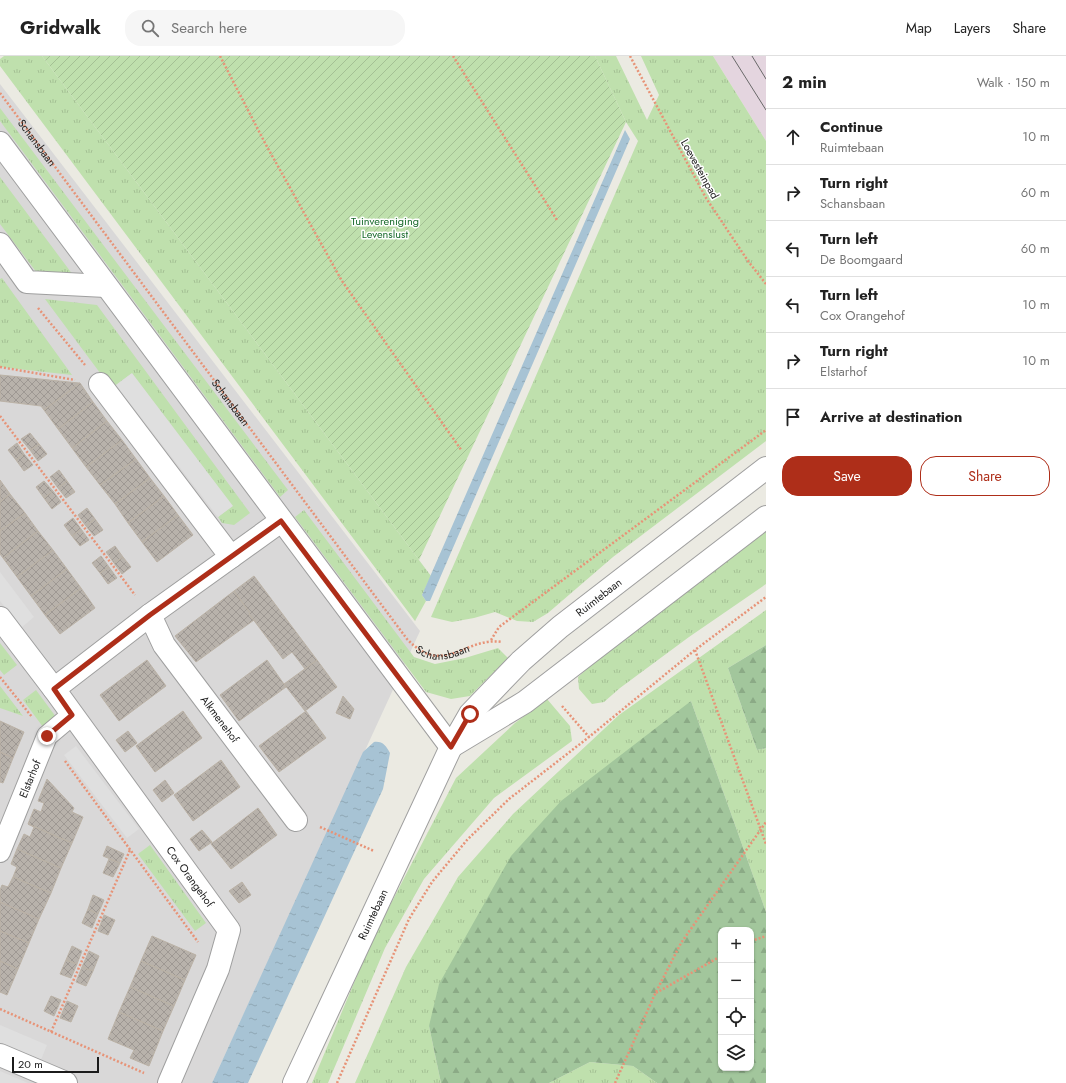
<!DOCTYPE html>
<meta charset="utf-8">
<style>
:root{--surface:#fff;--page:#f6f6f6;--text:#222;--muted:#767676;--line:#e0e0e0;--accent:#ae2e19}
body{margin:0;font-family:Jost,sans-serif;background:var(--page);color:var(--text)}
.controls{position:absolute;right:12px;bottom:12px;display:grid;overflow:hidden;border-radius:8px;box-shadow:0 1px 3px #0004}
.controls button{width:36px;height:36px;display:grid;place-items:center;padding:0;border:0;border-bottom:1px solid var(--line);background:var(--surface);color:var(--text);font:20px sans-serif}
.scale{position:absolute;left:12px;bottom:10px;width:87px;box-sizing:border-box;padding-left:4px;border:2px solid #1b1b1b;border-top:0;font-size:11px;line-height:14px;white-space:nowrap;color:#1b1b1b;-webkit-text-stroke:3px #fff;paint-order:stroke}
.stop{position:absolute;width:12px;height:12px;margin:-9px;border:3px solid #ae2e19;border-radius:50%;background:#fff}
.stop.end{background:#ae2e19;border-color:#fff;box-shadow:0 1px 4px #0008}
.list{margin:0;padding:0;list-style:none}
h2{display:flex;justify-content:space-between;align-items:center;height:52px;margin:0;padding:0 16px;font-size:17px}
h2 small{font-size:13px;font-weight:400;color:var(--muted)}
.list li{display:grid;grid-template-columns:26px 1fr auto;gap:12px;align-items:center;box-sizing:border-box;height:56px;padding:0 16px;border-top:1px solid var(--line)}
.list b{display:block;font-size:15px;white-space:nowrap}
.list p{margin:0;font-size:13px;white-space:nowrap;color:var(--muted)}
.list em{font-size:13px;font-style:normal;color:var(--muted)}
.actions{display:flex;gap:8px;padding:12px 16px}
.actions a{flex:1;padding:9px 0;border:1px solid var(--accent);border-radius:16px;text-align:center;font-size:14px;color:var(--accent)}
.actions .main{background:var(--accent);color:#fff}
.icon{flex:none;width:22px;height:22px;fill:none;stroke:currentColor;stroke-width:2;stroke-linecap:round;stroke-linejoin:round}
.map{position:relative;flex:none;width:766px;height:1027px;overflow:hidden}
header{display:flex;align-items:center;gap:24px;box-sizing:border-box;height:56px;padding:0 20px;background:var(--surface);border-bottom:1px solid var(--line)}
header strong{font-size:19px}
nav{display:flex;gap:22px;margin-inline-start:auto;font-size:14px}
.search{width:280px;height:36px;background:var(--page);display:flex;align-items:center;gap:10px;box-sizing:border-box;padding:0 14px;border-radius:16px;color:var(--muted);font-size:15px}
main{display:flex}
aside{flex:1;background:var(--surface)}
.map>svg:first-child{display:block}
.residential{fill:#d9d8d8}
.railway{fill:#e4d5df}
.grass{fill:url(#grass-tufts)}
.forest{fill:url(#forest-firs);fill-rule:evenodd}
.garden{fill:url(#garden-furrows)}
.parking{fill:#dfdfdf}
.water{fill:url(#water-ripples)}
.building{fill:url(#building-cross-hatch);stroke:#bbb2a6}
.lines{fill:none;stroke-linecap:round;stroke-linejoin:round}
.pedestrian-casing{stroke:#9f9f9f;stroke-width:22}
.minor-casing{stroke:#9f9f9f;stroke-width:24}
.tertiary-casing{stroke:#9f9f9f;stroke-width:24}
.path{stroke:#e79377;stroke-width:2.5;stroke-dasharray:2 2;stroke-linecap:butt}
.pedestrian{stroke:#fff;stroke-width:20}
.minor{stroke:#fff;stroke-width:22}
.tertiary{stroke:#fff;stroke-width:22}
.tram{stroke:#696969;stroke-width:1}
.route{stroke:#ae2e19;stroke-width:5}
.labels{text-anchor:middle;stroke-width:3;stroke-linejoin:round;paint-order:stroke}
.street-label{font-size:11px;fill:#1b1b1b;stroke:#fff}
.park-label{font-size:11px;fill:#186a2b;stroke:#fff}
</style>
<header>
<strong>Gridwalk</strong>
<div class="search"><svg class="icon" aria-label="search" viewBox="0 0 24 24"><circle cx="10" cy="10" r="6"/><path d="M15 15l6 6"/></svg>Search here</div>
<nav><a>Map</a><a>Layers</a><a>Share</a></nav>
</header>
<main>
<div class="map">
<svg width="766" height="1027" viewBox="0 0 766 1027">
<defs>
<pattern id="grass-tufts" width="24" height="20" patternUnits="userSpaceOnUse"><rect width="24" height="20" fill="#bfe0ad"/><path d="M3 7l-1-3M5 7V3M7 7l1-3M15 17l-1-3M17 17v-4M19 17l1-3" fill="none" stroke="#a4c094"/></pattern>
<pattern id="forest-firs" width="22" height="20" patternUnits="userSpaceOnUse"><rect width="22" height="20" fill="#a2c69c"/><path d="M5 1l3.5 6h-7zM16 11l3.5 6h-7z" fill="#8baa86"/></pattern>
<pattern id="garden-furrows" width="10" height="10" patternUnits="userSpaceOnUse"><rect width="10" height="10" fill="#bfe0ad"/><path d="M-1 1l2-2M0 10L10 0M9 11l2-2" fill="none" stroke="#a4c094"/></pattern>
<pattern id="water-ripples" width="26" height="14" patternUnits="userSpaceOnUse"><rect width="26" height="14" fill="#a7c3d4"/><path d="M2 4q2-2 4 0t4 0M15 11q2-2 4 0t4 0" fill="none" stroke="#8fa7b5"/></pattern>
<pattern id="building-cross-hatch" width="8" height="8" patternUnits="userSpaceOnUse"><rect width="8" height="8" fill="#b8b2ab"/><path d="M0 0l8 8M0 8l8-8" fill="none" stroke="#9e9893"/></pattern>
</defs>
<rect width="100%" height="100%" fill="#ebeae2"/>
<path class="residential" d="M 0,28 L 420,575 L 212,1027 L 0,1027 Z"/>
<path class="railway" d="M 713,0 L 766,0 L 766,85 L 733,32 Z"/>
<path class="grass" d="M 4,0 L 42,0 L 419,504 L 431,520 L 422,539 L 426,545 L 415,565 L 0,10 L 0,3 Z
M 595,0 L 616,0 L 647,64 L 659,39 L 641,0 L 713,0 L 766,85 L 766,385 L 613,501 L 548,557 L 533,566 L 517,565 L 495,556 L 474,562 L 452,566 L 431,561 L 638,85 L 626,66 Z
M 0,52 L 288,434 L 280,441 L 0,65 Z
M 0,121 L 76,223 L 37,217 L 0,168 Z
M 2,222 L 72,319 L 0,311 L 0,223 Z
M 45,243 L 97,249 L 250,457 L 234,469 L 222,467 L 218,461 L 232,450 L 131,318 L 116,329 L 109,329 Z
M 304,454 L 414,601 L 435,608 L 465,602 L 498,592 L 508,602 L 470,640 L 451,643 L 426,636 L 295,461 Z
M 766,470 L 766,528 L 689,581 L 620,632 L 604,646 L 592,648 L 579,633 L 578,621 L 606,596 Z
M 766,554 L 766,589 L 728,612 L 757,694 L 766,692 L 766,856 L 691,645 L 429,970 L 441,1027 L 355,1027 L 406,911 L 458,821 L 513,758 L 619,659 Z
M 0,587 L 17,609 L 4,619 L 0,614 Z
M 0,630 L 23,660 L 0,652 Z
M 36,634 L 56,661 L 43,671 L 23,644 Z
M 547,643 L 570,670 L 572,685 L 494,742 L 424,823 L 385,892 L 328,1027 L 312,1027 L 372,884 L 456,722 L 515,667 Z
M 150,789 L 206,867 L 195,875 L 138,798 Z
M 590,1006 L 633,1010 L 657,1027 L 549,1027 Z"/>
<path class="forest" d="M 766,589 L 766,692 L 757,694 L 728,612 Z
M 691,645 L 766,856 L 766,1027 L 657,1027 L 633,1010 L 590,1006 L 549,1027 L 441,1027 L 429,970 L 439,928 L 511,800 L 561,745 ZM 721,874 L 751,874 L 751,1012 L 721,1012 Z"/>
<path class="garden" d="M 42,0 L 595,0 L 626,66 L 419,504 Z"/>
<path class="parking" d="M 132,317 L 233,450 L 218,461 L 116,329 Z
M 0,516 L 34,561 L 21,572 L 0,545 Z
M 76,690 L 139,773 L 127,782 L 64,699 Z
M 0,969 L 47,989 L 40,1006 L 0,989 Z
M 0,1015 L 28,1027 L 0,1027 Z"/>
<path class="water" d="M 625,74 L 630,83 L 430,545 L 426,545 L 422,539 Z
M 374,686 C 383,685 386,690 390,697 L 383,733 L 248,1027 L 212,1027 L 363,696 Z"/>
<path class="building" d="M 0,319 L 79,327 L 80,327 L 44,354 L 41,350 L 0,345 Z
M 80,327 L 93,346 L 58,373 L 44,354 Z
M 93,346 L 107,365 L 72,392 L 58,373 Z
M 107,365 L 122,384 L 86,411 L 72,392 Z
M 30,377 L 39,388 L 30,394 L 21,383 Z
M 122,384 L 136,403 L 100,429 L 86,411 Z
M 17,387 L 24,398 L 16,404 L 8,394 Z
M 39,388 L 47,398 L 38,405 L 30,394 Z
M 24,398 L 33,409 L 24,415 L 16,404 Z
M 136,403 L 150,422 L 115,448 L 100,429 Z
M 59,414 L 67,425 L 58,432 L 50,421 Z
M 150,422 L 164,440 L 128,467 L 115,448 Z
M 0,424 L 10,438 L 0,446 Z
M 44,425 L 53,435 L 44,442 L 36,431 Z
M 67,425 L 75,436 L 66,442 L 58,432 Z
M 53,435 L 61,446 L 52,453 L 44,442 Z
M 10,438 L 25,457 L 0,475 L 0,446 Z
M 164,440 L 178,459 L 142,486 L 128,467 Z
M 87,452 L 95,463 L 86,470 L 78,459 Z
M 25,457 L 38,475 L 3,502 L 0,498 L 0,475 Z
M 178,459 L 193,479 L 157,506 L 142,486 Z
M 73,462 L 81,473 L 72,480 L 64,469 Z
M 95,463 L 103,474 L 94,480 L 86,470 Z
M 81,473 L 89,484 L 80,490 L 72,480 Z
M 38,475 L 53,494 L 17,521 L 3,502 Z
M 115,490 L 123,501 L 114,507 L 106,496 Z
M 53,494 L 67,513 L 31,540 L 17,521 Z
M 101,500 L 109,511 L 100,517 L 92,507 Z
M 123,501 L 131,511 L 122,518 L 114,507 Z
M 109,511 L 117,522 L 108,528 L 100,517 Z
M 67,513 L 81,532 L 45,559 L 31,540 Z
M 254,520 L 317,604 L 305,613 L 292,596 L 283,603 L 249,558 L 250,557 L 234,535 Z
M 81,532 L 95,552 L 60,578 L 45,559 Z
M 234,535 L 250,557 L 249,558 L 254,564 L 196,606 L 175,580 Z
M 147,604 L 166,630 L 119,665 L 100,639 Z
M 267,604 L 286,631 L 239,665 L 220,639 Z
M 317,604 L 337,631 L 305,655 L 284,628 Z
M 343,640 L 354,653 L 350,663 L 336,657 Z
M 183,655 L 202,682 L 155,716 L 136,690 Z
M 306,655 L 326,682 L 279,716 L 259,690 Z
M 0,665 L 24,676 L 13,702 L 0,696 Z
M 128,675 L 137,687 L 125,696 L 116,684 Z
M 0,696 L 13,702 L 3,727 L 0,726 Z
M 221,704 L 240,731 L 193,765 L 174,739 Z
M 47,723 L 74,752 L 72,756 L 83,761 L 72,787 L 28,768 L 34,753 L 41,756 L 44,747 L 38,745 Z
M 165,724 L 174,737 L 162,746 L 153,734 Z
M 258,752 L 277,779 L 231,813 L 211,788 Z
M 28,768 L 72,787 L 61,812 L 17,793 L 24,778 L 30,781 L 34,771 Z
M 202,774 L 212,786 L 199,795 L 190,783 Z
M 107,790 L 124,798 L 120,807 L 103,800 Z
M 17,793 L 61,812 L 51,837 L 13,821 L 17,811 L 11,808 Z
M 109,803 L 120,807 L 113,821 L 103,817 Z
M 13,821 L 51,837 L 39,863 L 0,846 L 0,834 L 2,829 L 8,831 Z
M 242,826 L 251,839 L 239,847 L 229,835 Z
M 93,839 L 104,844 L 98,858 L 88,853 Z
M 0,846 L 39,863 L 29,887 L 0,875 Z
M 88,853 L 98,858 L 92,872 L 82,867 Z
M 104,859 L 115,864 L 108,879 L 98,875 Z
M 0,875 L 29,887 L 18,913 L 0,905 Z
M 152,880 L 196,899 L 185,924 L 141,905 Z
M 72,890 L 82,895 L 77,908 L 66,904 Z
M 89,895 L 99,900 L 93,915 L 82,911 Z
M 66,904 L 77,908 L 71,922 L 60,918 Z
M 0,905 L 18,913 L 7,939 L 0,936 Z
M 141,905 L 185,924 L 174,950 L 130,931 Z
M 82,911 L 93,915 L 86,930 L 76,926 Z
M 130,931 L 174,950 L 163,975 L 119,956 Z
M 51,940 L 61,944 L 54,960 L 44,955 Z
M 67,945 L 78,950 L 71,966 L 60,962 Z
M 119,956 L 163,975 L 149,1010 L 130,1002 L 134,994 L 108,983 Z"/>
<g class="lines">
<g class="pedestrian-casing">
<g id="pedestrian">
<path id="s2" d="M 0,796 L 47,680 L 72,659"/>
</g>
</g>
<g class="minor-casing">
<g id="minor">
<path d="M 0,188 L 27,226 L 106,230"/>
<path d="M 100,328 L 231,501"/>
<path id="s3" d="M 150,559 L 164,589 L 296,764"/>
<path id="s4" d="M 0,562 L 54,633 L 229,874 L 218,913 L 169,1027"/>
<path d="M 54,633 L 150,559 L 281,465"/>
<path d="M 0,999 L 66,1027"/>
</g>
</g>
<g class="tertiary-casing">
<g id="tertiary">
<path d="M 0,87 L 451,691"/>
<path d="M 452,690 L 525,646 L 766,461"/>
<path id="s5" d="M 294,1027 L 451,691 L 470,658 L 521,605 L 560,571 L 766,412"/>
</g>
</g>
<g class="path">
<path d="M 220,0 L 265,87 L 342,225 L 462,395"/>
<path d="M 453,0 L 557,164"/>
<path d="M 630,0 L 706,142 L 748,205 L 766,228"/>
<path id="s1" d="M 0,37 L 407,583 C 444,622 465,580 502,586"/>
<path d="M 38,252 L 85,309"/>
<path d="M 0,311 L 75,324"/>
<path d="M 0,360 L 135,539"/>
<path d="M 491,584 L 499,571 L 766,374"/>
<path d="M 695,594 L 766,788"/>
<path d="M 0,621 L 32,661"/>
<path d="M 562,650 L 589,681"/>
<path d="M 65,705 L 198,886"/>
<path d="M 320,771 L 374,795"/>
<path d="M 751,885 L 766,880"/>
<path d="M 656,937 L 721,900"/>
<path d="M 0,953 L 144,1017"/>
<path d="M 51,976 L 130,794"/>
<path d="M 337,1027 L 409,863 L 432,826 L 467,784 L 509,743 L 589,681 L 695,594 L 766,541"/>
<path d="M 615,1027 L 655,938 L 681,887 L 766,766"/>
</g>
<use href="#pedestrian" class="pedestrian"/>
<use href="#minor" class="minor"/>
<use href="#tertiary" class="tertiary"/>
<path class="tram" d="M 732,0 L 766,54
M 752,0 L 766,23"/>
</g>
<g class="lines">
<path class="route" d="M 47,680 L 72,659 L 54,633 L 150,559 L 281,465 L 451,691 L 470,658"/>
</g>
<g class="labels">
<g class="street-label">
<text dy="4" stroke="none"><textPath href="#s1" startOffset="62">Schansbaan</textPath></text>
<text transform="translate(700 113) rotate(61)" y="4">Loevesteinpad</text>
<text dy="4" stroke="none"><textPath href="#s1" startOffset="386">Schansbaan</textPath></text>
<text dy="4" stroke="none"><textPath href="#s5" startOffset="583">Ruimtebaan</textPath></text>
<text dy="4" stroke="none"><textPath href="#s1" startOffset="722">Schansbaan</textPath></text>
<text dy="4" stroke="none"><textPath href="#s3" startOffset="126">Alkmenehof</textPath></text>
<text dy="4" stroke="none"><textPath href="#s2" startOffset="79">Elstarhof</textPath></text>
<text dy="4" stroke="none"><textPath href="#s4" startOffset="321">Cox Orangehof</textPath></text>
<text dy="4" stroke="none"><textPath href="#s5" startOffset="186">Ruimtebaan</textPath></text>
</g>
<g class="park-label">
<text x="385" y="169">Tuinvereniging<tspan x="385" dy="13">Levenslust</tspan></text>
</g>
</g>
</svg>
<div class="controls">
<button>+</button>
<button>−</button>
<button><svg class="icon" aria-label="locate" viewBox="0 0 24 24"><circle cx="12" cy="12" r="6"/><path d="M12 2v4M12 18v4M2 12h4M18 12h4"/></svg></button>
<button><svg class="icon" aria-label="layers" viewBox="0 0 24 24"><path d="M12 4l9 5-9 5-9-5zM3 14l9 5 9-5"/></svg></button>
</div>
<div class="scale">20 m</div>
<div class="stop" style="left:470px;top:658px"></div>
<div class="stop end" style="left:47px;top:680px"></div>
</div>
<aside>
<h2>2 min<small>Walk · 150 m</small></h2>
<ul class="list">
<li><svg class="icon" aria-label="ahead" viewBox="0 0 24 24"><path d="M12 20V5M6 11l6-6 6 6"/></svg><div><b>Continue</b><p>Ruimtebaan</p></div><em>10 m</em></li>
<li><svg class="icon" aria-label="right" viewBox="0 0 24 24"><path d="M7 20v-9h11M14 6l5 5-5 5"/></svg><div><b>Turn right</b><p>Schansbaan</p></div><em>60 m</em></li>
<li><svg class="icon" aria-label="left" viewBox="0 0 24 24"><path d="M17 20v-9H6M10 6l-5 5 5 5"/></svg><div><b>Turn left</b><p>De Boomgaard</p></div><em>60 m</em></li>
<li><svg class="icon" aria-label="left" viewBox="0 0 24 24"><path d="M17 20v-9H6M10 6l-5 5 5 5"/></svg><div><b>Turn left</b><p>Cox Orangehof</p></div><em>10 m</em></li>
<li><svg class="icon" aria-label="right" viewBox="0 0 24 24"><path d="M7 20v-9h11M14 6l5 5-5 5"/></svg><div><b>Turn right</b><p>Elstarhof</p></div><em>10 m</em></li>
<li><svg class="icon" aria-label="arrive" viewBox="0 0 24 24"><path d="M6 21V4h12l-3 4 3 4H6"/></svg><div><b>Arrive at destination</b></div></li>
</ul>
<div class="actions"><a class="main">Save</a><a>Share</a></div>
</aside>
</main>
